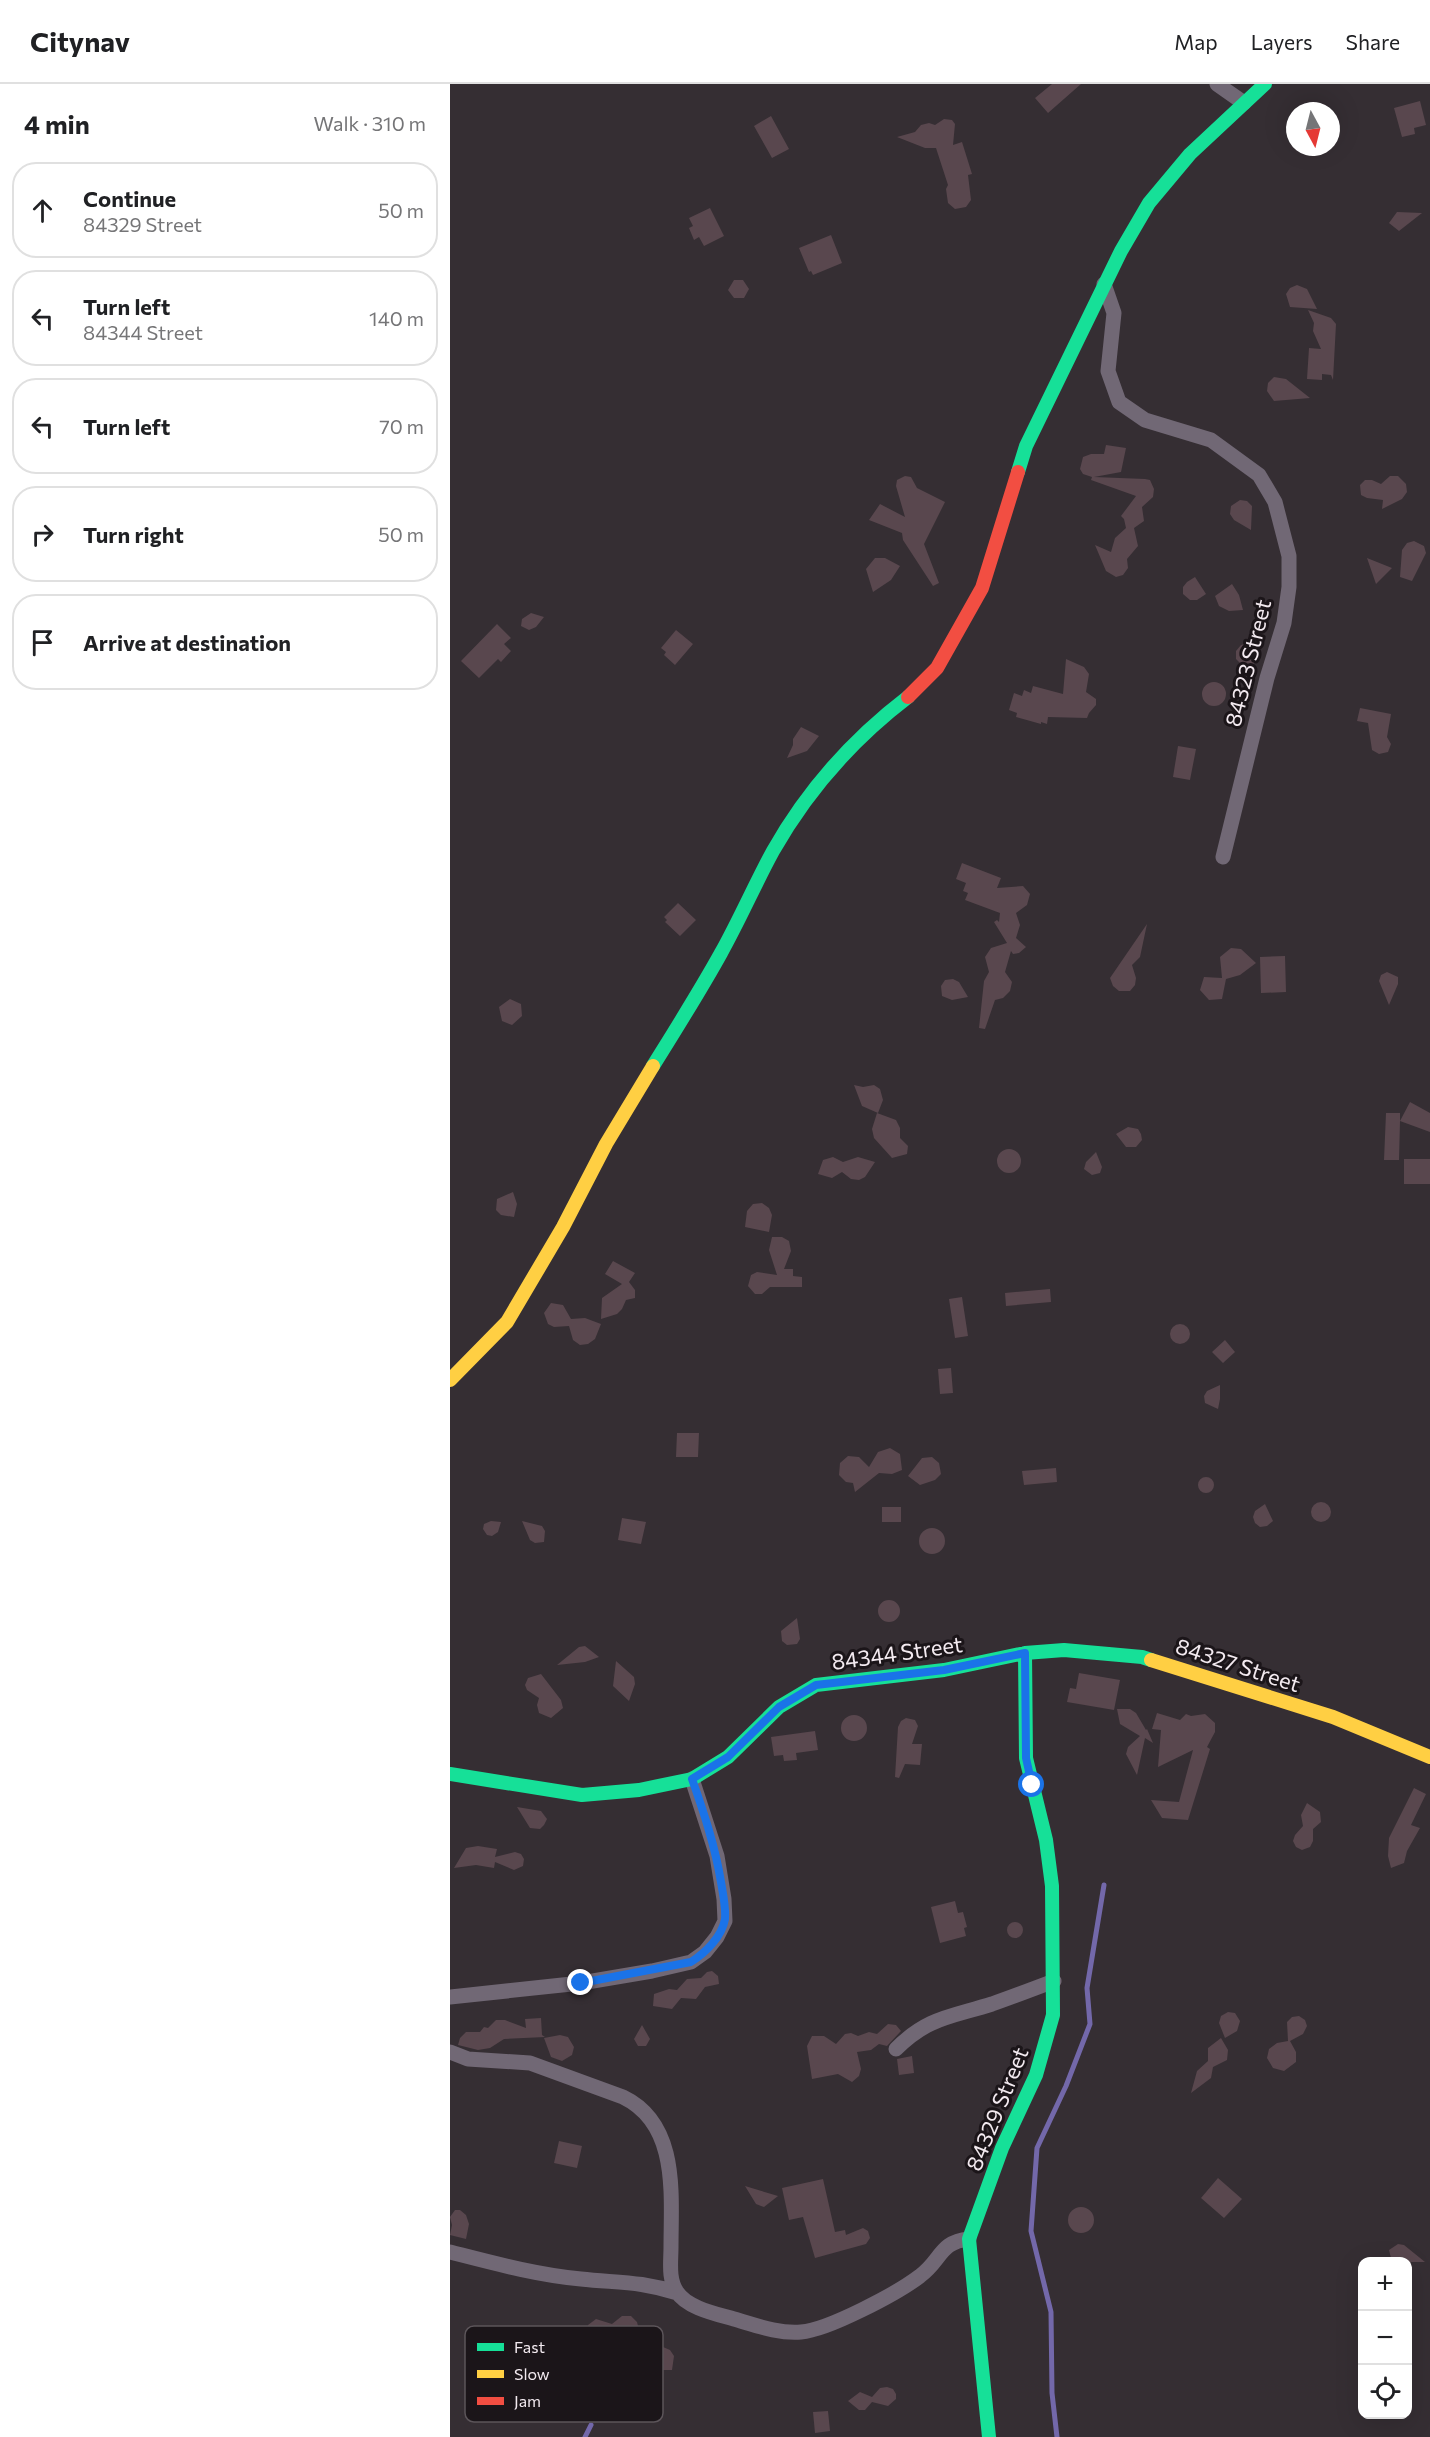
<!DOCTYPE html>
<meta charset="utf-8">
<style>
:root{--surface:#fff;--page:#f2f2f2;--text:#202124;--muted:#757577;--line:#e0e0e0}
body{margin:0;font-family:Commissioner,sans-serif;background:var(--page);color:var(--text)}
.controls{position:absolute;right:18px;bottom:18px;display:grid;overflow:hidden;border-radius:12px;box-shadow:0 6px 24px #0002}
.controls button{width:54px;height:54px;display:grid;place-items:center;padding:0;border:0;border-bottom:2px solid var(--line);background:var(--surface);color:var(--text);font:30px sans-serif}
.compass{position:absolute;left:836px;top:18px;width:54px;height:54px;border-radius:50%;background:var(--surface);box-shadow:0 6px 24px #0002;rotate:173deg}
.stop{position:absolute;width:18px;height:18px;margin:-14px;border:4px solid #1a73e8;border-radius:50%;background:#fff}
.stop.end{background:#1a73e8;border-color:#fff;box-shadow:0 2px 6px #0008}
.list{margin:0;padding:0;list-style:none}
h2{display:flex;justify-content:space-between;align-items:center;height:78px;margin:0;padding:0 24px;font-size:26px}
h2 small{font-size:20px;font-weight:400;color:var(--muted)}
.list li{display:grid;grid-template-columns:39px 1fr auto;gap:18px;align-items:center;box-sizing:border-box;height:96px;margin:0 12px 12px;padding:0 12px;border:2px solid var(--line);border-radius:24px}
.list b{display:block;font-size:22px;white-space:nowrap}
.list p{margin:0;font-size:20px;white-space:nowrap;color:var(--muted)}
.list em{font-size:20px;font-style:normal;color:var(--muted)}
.icon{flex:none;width:33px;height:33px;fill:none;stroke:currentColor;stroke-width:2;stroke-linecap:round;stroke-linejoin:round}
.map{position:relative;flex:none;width:980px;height:2353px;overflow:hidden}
header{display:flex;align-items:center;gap:36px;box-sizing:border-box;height:84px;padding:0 30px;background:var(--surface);border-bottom:2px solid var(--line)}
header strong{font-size:28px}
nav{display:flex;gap:33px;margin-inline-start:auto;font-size:21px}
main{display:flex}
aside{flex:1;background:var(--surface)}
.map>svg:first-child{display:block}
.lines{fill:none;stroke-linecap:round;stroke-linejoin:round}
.stream{stroke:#7368aa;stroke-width:5}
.building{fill:#59474e}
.street{stroke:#716875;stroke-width:15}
.fast{stroke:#16e098;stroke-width:14}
.slow{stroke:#ffcf43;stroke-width:14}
.jam{stroke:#f24e42;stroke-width:14}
.route{stroke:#1a73e8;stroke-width:8}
.labels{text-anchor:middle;stroke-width:6;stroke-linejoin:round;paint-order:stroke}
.street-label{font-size:22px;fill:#f3eaf0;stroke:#1b1519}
.key{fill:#1b1519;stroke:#5c555a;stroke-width:1.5}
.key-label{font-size:16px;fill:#f3eaf0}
</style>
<header>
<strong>Citynav</strong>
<nav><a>Map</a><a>Layers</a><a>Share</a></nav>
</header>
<main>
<aside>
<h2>4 min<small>Walk · 310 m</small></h2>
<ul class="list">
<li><svg class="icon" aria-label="ahead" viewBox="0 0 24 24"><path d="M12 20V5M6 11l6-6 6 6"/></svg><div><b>Continue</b><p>84329 Street</p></div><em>50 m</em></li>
<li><svg class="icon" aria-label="left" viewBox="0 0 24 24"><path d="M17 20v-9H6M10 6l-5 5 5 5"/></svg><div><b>Turn left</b><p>84344 Street</p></div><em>140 m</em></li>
<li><svg class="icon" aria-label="left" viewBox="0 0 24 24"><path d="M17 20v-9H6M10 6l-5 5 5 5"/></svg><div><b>Turn left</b></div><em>70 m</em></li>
<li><svg class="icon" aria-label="right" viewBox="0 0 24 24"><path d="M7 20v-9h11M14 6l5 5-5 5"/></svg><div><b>Turn right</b></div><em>50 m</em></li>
<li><svg class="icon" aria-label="arrive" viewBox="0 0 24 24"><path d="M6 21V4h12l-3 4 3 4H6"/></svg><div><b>Arrive at destination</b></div></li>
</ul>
</aside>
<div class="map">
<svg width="980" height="2353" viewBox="0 0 980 2353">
<rect width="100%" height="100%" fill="#352e33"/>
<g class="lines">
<path class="stream" d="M 135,2353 L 141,2341
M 607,2353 L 602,2309 L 601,2228 L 581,2147 L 587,2064 L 616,2002 L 640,1940 L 637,1904 L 654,1801"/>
</g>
<path class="building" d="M 602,0 L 631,0 L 598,29 L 585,14 Z
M 970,17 L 976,41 L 964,44 L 965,50 L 952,53 L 944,24 Z
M 321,32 L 339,65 L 322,74 L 304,42 Z
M 494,35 L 502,36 L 505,40 L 503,61 L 512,58 L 522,90 L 518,91 L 521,116 L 516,123 L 505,125 L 498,119 L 496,105 L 498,101 L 486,64 L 475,64 L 447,53 L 465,48 L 471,41 L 479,39 L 485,41 Z
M 260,124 L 274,152 L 254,162 L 249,153 L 244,156 L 239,144 L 243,142 L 239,134 Z
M 947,128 L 972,129 L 949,147 L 939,139 Z
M 381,151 L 392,179 L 363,191 L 361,187 L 359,188 L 349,164 Z
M 284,196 L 293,196 L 299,205 L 294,214 L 284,214 L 278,206 Z
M 847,201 L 857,205 L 867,225 L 840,223 L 836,210 L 840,204 Z
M 858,226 L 881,234 L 886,240 L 883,296 L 881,291 L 872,290 L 872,296 L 857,295 L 859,264 L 871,265 L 863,247 L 864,239 Z
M 824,293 L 836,295 L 860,314 L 824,317 L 817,307 L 818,299 Z
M 656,361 L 676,364 L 671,388 L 644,393 L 695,395 L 700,396 L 704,405 L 703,413 L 692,423 L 694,437 L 684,444 L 688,462 L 677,475 L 678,484 L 673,491 L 666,493 L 656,487 L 645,461 L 661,468 L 665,454 L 676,444 L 674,435 L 671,432 L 686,412 L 641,396 L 642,393 L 633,390 L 630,385 L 633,373 L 641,370 L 654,370 Z
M 455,392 L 461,393 L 467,404 L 495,418 L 474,460 L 489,499 L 483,502 L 453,456 L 452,449 L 419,436 L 430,420 L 455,433 L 446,402 L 447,396 Z
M 940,392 L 948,392 L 956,400 L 957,408 L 952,415 L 932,425 L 933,416 L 917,414 L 911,411 L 910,401 L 915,396 L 922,396 L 931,400 Z
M 790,416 L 797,417 L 802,422 L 801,446 L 784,436 L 780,430 L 781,422 Z
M 964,457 L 974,462 L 976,469 L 962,497 L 950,493 L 952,466 L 957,459 Z
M 425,474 L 435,474 L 450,482 L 441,496 L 423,508 L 416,485 Z
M 917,474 L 942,484 L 926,500 Z
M 745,493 L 756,510 L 747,516 L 740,516 L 733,510 L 733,503 L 737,498 Z
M 782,500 L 789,511 L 793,526 L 779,527 L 769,522 L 765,512 Z
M 81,529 L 94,533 L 86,543 L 79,546 L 71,542 L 72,535 Z
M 47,540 L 61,554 L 54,560 L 61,567 L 51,578 L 48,575 L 29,594 L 11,577 Z
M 226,546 L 243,560 L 225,581 L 214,571 L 216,568 L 211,564 Z
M 802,558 L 808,567 L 808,574 L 802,582 L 794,583 L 786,575 L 786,567 L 791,561 Z
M 616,575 L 634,583 L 639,590 L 636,608 L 646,615 L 646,621 L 639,629 L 637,634 L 598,633 L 597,640 L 591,638 L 591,640 L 566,633 L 567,629 L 559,626 L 564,609 L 572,612 L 574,606 L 581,609 L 583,602 L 613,610 Z
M752 610a12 12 0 1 1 24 0a12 12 0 1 1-24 0Z
M 910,624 L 941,630 L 937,653 L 941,660 L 938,668 L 929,670 L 922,666 L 918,639 L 907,637 Z
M 351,643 L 369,652 L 357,667 L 337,674 L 343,661 L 343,655 Z
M 728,662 L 746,665 L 740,696 L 723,693 Z
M 512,779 L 551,794 L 547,804 L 573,802 L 580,810 L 577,821 L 566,829 L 570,841 L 566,854 L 576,863 L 569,869 L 563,870 L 561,867 L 555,888 L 562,898 L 560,907 L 553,914 L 545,916 L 535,945 L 529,944 L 534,897 L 539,888 L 535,873 L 541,864 L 557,859 L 544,838 L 547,836 L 549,838 L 550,829 L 515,816 L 518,809 L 513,807 L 516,799 L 506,795 Z
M 228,819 L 246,836 L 230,852 L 215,838 L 217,836 L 214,833 Z
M 697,840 L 690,873 L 682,881 L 686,894 L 685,901 L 680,907 L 669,907 L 663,902 L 660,894 Z
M 781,864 L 791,865 L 806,879 L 790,891 L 776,895 L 772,915 L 759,916 L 750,906 L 754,893 L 772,894 L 770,873 Z
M 835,872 L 836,908 L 811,909 L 810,873 Z
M 937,888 L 948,893 L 948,900 L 939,921 L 929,897 L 931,891 Z
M 503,895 L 509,898 L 518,913 L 502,916 L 492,912 L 491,902 L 495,896 Z
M 60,915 L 71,920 L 72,932 L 62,941 L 52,937 L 49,923 Z
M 404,1001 L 413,1003 L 424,1001 L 430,1005 L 433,1016 L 428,1029 L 412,1022 Z
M 960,1018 L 980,1029 L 980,1048 L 950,1037 L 949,1076 L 934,1076 L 936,1029 L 950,1029 L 950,1037 Z
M 427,1029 L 446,1036 L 450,1044 L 450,1054 L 458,1062 L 457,1070 L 442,1074 L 424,1054 L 422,1045 Z
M 678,1043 L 688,1045 L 691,1050 L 692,1056 L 686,1063 L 676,1063 L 666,1050 Z
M547 1077a12 12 0 1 1 24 0a12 12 0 1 1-24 0Z
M 646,1068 L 652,1083 L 650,1089 L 642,1091 L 634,1085 L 636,1078 Z
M 383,1073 L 393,1078 L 408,1073 L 425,1078 L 415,1093 L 409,1096 L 401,1095 L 392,1088 L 382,1094 L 368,1090 L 373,1076 Z
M 954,1075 L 980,1075 L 980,1100 L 954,1100 Z
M 63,1108 L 67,1120 L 64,1133 L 51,1131 L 46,1126 L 47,1115 Z
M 312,1119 L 319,1124 L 322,1131 L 319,1148 L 295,1143 L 297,1127 L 303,1120 Z
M 322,1153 L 332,1153 L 339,1157 L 341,1167 L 334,1185 L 343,1185 L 343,1192 L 352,1193 L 352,1203 L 320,1203 L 312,1210 L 305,1210 L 298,1202 L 301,1191 L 307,1188 L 327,1191 L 319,1166 Z
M 163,1177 L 185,1189 L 179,1198 L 185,1206 L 185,1214 L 176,1216 L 172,1225 L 167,1230 L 151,1235 L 152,1214 L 172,1200 L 155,1190 Z
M 600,1205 L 601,1218 L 556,1222 L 555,1209 Z
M 512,1213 L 518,1252 L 505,1254 L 499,1215 Z
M 101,1219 L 113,1221 L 121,1235 L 135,1234 L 151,1240 L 145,1255 L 138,1260 L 130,1261 L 123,1256 L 119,1242 L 104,1243 L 98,1240 L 94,1229 Z
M720 1250a10 10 0 1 1 20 0a10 10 0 1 1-20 0Z
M 775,1256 L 785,1268 L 773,1279 L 762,1268 Z
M 501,1284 L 503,1309 L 490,1310 L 488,1285 Z
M 770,1301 L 770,1315 L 768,1325 L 755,1319 L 754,1312 L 757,1307 Z
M 227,1349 L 249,1349 L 248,1373 L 226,1373 Z
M 440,1364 L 450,1370 L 452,1386 L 442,1390 L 429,1389 L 405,1408 L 403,1399 L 396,1398 L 389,1391 L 390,1379 L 398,1372 L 409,1373 L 419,1383 L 428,1368 Z
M 482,1373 L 489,1379 L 491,1390 L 485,1396 L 470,1401 L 458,1392 L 472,1374 Z
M 606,1384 L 607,1398 L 574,1401 L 572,1387 Z
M748 1401a8 8 0 1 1 16 0a8 8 0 1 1-16 0Z
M861 1428a10 10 0 1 1 20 0a10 10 0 1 1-20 0Z
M 815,1420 L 823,1437 L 817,1442 L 810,1443 L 805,1439 L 803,1433 L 805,1427 Z
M 432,1423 L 451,1423 L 451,1438 L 432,1438 Z
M 172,1434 L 196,1438 L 191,1460 L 168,1456 Z
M 41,1437 L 51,1438 L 48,1448 L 42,1452 L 37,1451 L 33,1445 L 34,1440 Z
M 72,1437 L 92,1442 L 95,1447 L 94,1458 L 85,1459 L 80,1456 Z
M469 1457a13 13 0 1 1 26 0a13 13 0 1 1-26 0Z
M428 1527a11 11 0 1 1 22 0a11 11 0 1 1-22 0Z
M 347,1534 L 350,1555 L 347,1560 L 337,1561 L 332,1557 L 331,1547 Z
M 135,1562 L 149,1573 L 135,1578 L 107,1581 L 129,1563 Z
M 166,1577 L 184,1593 L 185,1600 L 179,1617 L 163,1602 Z
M 629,1589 L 670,1596 L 664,1626 L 617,1618 L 620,1604 L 626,1605 Z
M 91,1590 L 111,1616 L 113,1624 L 101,1634 L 89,1629 L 87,1621 L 89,1614 L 77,1606 L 75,1601 L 78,1594 Z
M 667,1625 L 680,1625 L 686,1629 L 696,1646 L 697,1645 L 703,1659 L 695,1654 L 687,1691 L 676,1670 L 678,1663 L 690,1652 L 670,1640 Z
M 707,1629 L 730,1636 L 736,1630 L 741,1632 L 755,1630 L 765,1639 L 765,1648 L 757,1663 L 760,1665 L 738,1736 L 712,1734 L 701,1716 L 729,1718 L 743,1666 L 708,1683 L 711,1646 L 702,1645 Z
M391 1644a13 13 0 1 1 26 0a13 13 0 1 1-26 0Z
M 456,1634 L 465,1636 L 468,1642 L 462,1660 L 472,1660 L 470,1681 L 455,1680 L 449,1694 L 445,1693 L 448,1643 L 451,1637 Z
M 365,1647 L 368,1666 L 346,1669 L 347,1676 L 334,1677 L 333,1671 L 324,1672 L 321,1653 Z
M 964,1704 L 976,1710 L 961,1741 L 970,1744 L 957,1767 L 954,1779 L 941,1784 L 938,1772 L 939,1754 Z
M 857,1719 L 870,1728 L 871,1738 L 863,1745 L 863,1757 L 860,1763 L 852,1766 L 846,1763 L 843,1757 L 845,1751 L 853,1742 L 851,1731 Z
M 67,1723 L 91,1727 L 97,1735 L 94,1741 L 90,1745 L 80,1744 Z
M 28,1762 L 47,1765 L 45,1773 L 65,1768 L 71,1770 L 74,1775 L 73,1782 L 64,1786 L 45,1778 L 44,1784 L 26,1781 L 4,1784 L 16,1764 Z
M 505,1817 L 508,1829 L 513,1828 L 517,1843 L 514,1844 L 516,1852 L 490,1859 L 481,1823 Z
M557 1846a8 8 0 1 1 16 0a8 8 0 1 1-16 0Z
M 262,1887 L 268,1892 L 269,1900 L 255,1903 L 246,1915 L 231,1914 L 222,1925 L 203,1922 L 204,1910 L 219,1905 L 227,1906 L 237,1895 L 251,1894 L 257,1888 Z
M 778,1928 L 785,1929 L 790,1937 L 787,1947 L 775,1954 L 769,1939 L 771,1932 Z
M 849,1932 L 855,1936 L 857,1942 L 853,1950 L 840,1957 L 846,1968 L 846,1978 L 834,1987 L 823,1984 L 817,1974 L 819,1965 L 827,1959 L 838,1957 L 837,1938 L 842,1933 Z
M 91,1934 L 92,1951 L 95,1953 L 54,1955 L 40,1964 L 28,1966 L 8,1961 L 10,1954 L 16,1948 L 30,1948 L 34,1943 L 38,1944 L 46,1936 L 55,1936 L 76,1944 L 75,1935 Z
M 438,1940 L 446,1941 L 451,1947 L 437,1962 L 429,1960 L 421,1966 L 407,1968 L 411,1985 L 409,1992 L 402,1998 L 388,1990 L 362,1995 L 357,1962 L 362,1952 L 374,1952 L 386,1960 L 395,1950 L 401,1949 L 408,1952 L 419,1948 L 427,1950 Z
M 192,1941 L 200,1955 L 196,1962 L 188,1962 L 184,1955 Z
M 110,1951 L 118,1953 L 124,1963 L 122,1971 L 112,1977 L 101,1973 L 94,1954 Z
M 771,1954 L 778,1966 L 777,1976 L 763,1983 L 761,1994 L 741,2009 L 747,1987 L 758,1977 L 758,1964 Z
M 462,1972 L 464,1989 L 449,1991 L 447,1975 Z
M 109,2057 L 132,2062 L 127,2084 L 104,2079 Z
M 768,2094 L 792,2115 L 774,2134 L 751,2114 Z
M 373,2095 L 385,2148 L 395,2146 L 396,2151 L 413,2144 L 418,2147 L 420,2154 L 416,2160 L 365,2174 L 353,2133 L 339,2136 L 332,2104 Z
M 295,2102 L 328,2112 L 314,2123 L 311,2122 L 306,2120 Z
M618 2136a13 13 0 1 1 26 0a13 13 0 1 1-26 0Z
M 5,2126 L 10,2126 L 16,2131 L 19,2140 L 16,2155 L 0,2151 L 2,2141 L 0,2133 Z
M 948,2160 L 954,2161 L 975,2178 L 942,2178 L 939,2166 Z
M 172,2232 L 181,2232 L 187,2238 L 189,2246 L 187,2254 L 175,2257 L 157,2254 L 160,2278 L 154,2285 L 144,2284 L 130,2260 L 139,2261 L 138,2241 L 146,2235 L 162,2240 Z
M 213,2263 L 220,2266 L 224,2272 L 222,2286 L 211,2286 L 202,2279 L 203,2267 Z
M 437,2303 L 443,2305 L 446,2310 L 446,2315 L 438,2322 L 422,2318 L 415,2326 L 409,2326 L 398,2317 L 410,2308 L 422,2313 L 430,2304 Z
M 378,2327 L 380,2347 L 365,2349 L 363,2328 Z"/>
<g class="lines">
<path class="street" d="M 767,0 L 794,19
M 654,200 L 664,229 L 658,287 L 669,318 L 695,336 L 761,356 L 809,391 L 825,418 L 839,472 L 839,503 L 834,539 L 817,594 L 773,773
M 0,1913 L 131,1899 L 202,1887 L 241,1878 L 255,1868 L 267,1853 L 275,1837 L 274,1815 L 267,1772 L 242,1695
M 446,1965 C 478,1933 501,1933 542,1920 C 562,1913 583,1905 604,1897
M 0,1968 L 18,1975 L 80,1979 L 173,2013 C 229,2040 221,2110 221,2163 C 221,2178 218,2195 227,2208 C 237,2224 267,2230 284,2235 C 305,2241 329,2250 351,2248 C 378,2246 448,2209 470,2192 C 492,2176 489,2158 519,2155
M 0,2168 C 43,2179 87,2191 131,2195 C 168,2199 191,2197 227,2209"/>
<path class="fast" d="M 568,388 L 576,362 L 671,167 L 699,119 L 740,70 L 815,0
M 203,982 C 226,945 250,907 271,869 C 290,835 305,800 323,767 C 357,707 403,655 458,613
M 0,1690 L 132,1711 L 189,1706 L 242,1695 L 278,1673 L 329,1623 L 366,1601 L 494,1586 L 575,1569 L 614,1566 L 692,1573 L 701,1576
M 539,2353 L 519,2155 L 552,2064 L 586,1991 L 603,1931 L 602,1802 L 596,1756 L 576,1674 L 575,1569"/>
<path class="slow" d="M 0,1296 L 57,1238 L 113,1143 L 156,1060 L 203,982
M 701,1576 L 883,1633 L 980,1673"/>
<path class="jam" d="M 458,613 L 487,584 L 532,504 L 568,388"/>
</g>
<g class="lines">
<path class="route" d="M 131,1899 L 241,1878 C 255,1869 272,1853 275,1835 C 276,1823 273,1810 271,1798 C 265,1762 254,1729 242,1695 L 278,1673 L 329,1623 L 366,1601 L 494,1586 L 575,1569 L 576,1674 L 582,1701"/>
</g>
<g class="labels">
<g class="street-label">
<text transform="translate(798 579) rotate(-76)" y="8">84323 Street</text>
<text transform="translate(447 1569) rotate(-8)" y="8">84344 Street</text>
<text transform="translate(788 1581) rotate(18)" y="8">84327 Street</text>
<text transform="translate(547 2025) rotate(-68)" y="8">84329 Street</text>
</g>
</g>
<rect x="15" y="2242" width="198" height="96" rx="9" class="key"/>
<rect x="27" y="2259" width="27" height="8" fill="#16e098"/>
<rect x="27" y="2286" width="27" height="8" fill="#ffcf43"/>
<rect x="27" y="2313" width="27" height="8" fill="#f24e42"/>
<g class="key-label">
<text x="64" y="2269">Fast</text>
<text x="64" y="2296">Slow</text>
<text x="64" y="2323">Jam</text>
</g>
</svg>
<div class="controls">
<button>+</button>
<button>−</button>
<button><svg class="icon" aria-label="locate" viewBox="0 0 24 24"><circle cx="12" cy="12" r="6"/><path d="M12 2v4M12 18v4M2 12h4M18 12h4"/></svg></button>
</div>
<svg class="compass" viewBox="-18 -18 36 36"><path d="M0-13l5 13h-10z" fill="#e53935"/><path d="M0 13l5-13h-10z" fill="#757577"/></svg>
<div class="stop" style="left:582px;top:1701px"></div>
<div class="stop end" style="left:131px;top:1899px"></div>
</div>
</main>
